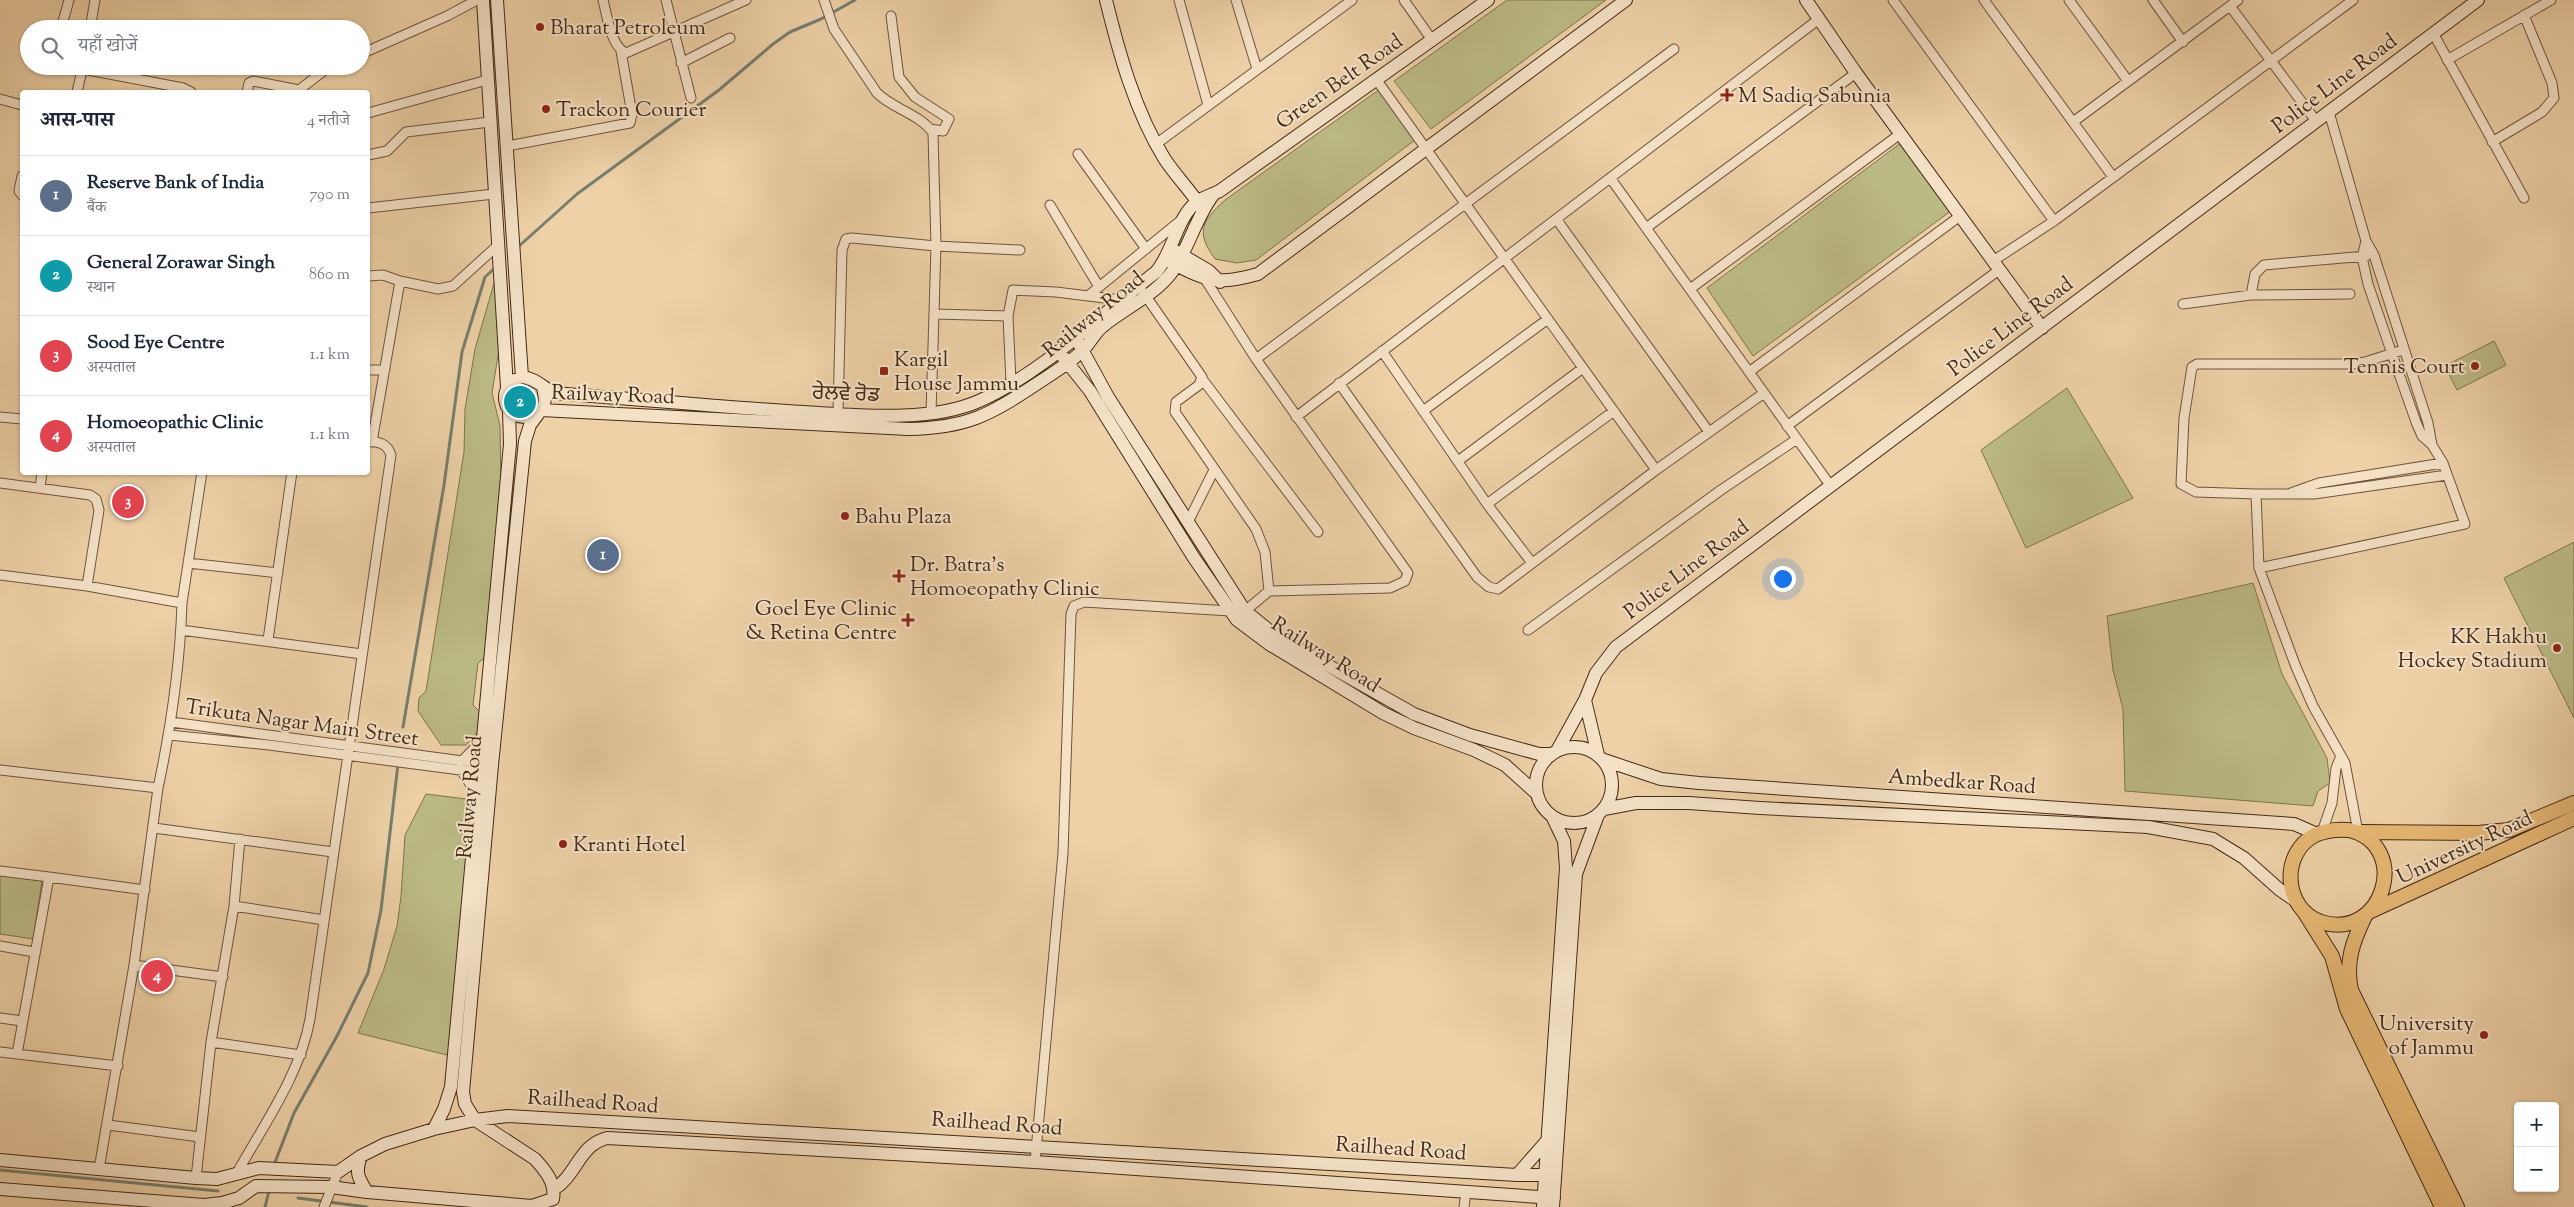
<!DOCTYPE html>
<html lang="hi">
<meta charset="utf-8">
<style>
:root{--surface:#fff;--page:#f2f2f3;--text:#1f2937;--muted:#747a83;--line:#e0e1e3;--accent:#8f2418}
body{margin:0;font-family:"Sorts Mill Goudy","Noto Serif Devanagari","Noto Sans Gurmukhi",serif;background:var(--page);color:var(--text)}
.controls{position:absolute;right:15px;bottom:15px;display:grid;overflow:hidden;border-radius:5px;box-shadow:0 1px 4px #0004}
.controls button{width:45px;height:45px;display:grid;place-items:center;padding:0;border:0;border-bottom:1px solid var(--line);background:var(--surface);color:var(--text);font:25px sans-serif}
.you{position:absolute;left:1782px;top:578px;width:18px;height:18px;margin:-12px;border:4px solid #fff;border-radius:50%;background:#1a73e8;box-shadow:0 0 0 8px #1a73e833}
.badge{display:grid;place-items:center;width:32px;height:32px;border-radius:50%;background:var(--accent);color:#fff;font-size:16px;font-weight:700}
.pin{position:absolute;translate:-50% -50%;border:2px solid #fff;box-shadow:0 1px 5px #0006}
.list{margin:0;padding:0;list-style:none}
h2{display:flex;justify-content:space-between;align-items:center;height:65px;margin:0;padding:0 20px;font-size:21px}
h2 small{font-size:16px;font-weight:400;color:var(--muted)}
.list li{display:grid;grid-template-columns:32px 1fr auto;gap:15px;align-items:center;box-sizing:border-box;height:80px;padding:0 20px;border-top:1px solid var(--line)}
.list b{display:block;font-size:19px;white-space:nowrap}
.list p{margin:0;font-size:16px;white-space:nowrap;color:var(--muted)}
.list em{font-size:16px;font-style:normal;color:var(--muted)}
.icon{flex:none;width:28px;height:28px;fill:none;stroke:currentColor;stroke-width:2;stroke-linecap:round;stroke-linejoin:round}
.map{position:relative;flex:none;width:2574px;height:1207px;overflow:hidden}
.search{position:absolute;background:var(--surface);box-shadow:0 1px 4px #0004;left:20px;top:20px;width:350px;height:55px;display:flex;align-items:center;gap:12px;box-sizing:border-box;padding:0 18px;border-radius:28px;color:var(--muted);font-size:19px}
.panel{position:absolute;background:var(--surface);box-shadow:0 1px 4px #0004;left:20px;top:90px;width:350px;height:385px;border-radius:5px}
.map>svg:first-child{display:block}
.green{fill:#bbba85;stroke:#7f724f}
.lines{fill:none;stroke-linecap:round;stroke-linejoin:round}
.stream{stroke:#777f6f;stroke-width:3}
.street-casing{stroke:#6e543c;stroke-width:11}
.secondary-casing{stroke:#432b19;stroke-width:14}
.primary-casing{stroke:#432b19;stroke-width:16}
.street{stroke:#f4e1c6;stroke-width:9}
.secondary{stroke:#f4e1c6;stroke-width:12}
.primary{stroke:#e7b874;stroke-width:14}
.poi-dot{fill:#8f2418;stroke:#f4e1c6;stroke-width:2}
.labels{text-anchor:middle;stroke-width:4;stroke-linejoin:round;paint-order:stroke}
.poi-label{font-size:21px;fill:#432b19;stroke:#f4e1c6;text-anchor:start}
.street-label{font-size:21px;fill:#432b19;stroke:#f4e1c6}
</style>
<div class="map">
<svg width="2574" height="1207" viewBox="0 0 2574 1207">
<rect width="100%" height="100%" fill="#eed1a7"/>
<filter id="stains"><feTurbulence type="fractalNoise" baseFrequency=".004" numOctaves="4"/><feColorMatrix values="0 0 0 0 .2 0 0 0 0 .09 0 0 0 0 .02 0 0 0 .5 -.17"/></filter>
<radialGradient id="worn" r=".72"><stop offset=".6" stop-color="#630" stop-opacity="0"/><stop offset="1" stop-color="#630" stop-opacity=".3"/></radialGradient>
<path class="green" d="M 1507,0 L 1606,0 L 1431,129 L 1394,81 Z
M 1380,89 L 1415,140 L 1256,260 L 1237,263 L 1215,259 C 1195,232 1202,221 1225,200 Z
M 1906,139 L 1955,208 L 1753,356 L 1707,288 Z
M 497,273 L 500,343 L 492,393 L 500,426 L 501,483 L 487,656 L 478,663 L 473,705 L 482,714 L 477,733 L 466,745 L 441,745 L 418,711 L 419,698 L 426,691 L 464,452 L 465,409 L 475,349 Z
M 2494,341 L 2506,365 L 2457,390 L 2445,366 Z
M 2067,388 L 2133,498 L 2026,548 L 1981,450 Z
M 2574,542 L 2574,718 L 2504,578 Z
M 2253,583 L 2282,674 L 2327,758 L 2330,783 L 2318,791 L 2313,806 L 2125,791 L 2123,709 L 2113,670 L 2107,616 Z
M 426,794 L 474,800 L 451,1056 L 358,1033 L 384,969 L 397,926 L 401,896 L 405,835 Z
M 0,874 L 42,881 L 33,939 L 0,934 Z"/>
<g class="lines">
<path class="stream" d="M 518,247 L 577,194 L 719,90 L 773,44 L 790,32 L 821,19 L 855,0
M 403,727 L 444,485 L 462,352 L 485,277 L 497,266
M 274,1165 L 294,1113 L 337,1036 L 368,973 L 381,910 L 398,764
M 0,1170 L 218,1191
M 298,1198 L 367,1207
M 265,1207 L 269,1191"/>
<g class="street-casing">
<path id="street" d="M 603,0 C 607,15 611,47 626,53 L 746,0
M 666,0 L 691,98
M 824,0 L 834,29 L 877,93 C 893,109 920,114 933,133 L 936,246 L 1020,250
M 1179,0 L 1208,105
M 1236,0 L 1257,69
M 1404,0 L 1432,40
M 1893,0 L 2054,221
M 1984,0 L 2113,177
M 2069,0 L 2128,81
M 2153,0 L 2183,42
M 2230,6 L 2316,121
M 891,16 L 899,77 L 915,97 L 949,119 L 943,131 L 930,129
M 62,25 L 69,0
M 90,29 L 95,0
M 2433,33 L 2524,198
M 361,54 L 447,16 L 477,0
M 2447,60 L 2551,0
M 681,63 L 730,38
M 83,69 L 183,88 L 191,92
M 77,92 L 83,66
M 247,92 L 249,83 L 253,81 L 299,90 L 330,66
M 0,99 L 22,105
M 2329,112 L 2366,241 L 2374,255 L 2428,423 L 2432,445
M 368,113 L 487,80
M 2073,122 L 2238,0
M 2492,142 L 2542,112 L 2554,98 L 2552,83 L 2524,15
M 1156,144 L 1352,0
M 507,146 L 630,123 L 632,114 L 621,51
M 1078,154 L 1146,249
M 368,155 L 387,151 L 406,132 L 490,122
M 22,176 L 19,191 L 22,195
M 1611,179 L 1830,485
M 1050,205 L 1099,287
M 368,208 L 494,194
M 1557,220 L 1709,432
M 1646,228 L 1856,73
M 1993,261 L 2054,221 L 2353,0
M 368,276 L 383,275 L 400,281 L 372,442
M 1205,279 L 1256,359 L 1408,573 L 1405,581 L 1390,588 L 1269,591
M 400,281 L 438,289 L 453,286 L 497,246
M 1690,289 L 1900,134
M 1143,292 L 1202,377 L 1199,385 L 1176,402 L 1175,412 L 1256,529 L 1265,552 L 1269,591 L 1245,611
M 2251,295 L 2255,274 L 2264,265 L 2366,256
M 1088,296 L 1180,221
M 2183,304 L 2251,295 L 2350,294
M 935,314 L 1008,316
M 1382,351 L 1487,504 L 1532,563
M 1256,359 L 1674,49
M 368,370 L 385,370
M 1749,372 L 1960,216
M 1203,380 L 1318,532
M 1011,382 L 1008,316 L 1013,290 L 1056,292 L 1121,300
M 1339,383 L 1477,577 L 1489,587 L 1498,589 L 1656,470 L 1376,79
M 1423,411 L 1548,319
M 838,413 L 842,250 L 846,239 L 852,238 L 936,246 L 931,413
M 0,417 L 22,419
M 1296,417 L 1819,19
M 1787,426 L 1999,270
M 1458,461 L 1583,368
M 1656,470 L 1764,393
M 0,483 L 90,495 L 96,499 L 99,510 L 87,586
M 40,488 L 42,472
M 2291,493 L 2319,483 L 2443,463
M 2256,494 L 2196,492 L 2181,484 L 2184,418 L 2192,367 L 2197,364 L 2352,364 L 2365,362 L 2403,350
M 1487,504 L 1614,411
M 1188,522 L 1214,470
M 188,563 L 278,573
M 2259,568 L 2465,524 L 2443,463 L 2432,445 L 2422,436 L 2416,422 L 2392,354 L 2368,284 L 2362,257 L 2366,241
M 0,575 L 87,586 L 182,603 C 180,665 171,727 158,788 L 0,770
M 182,603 L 202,472
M 181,630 L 362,654
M 1528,630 L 1721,490 L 1797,439
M 268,640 L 292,472
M 171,722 L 485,764
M 169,735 L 269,745 L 483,773
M 461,762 L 483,739
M 461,770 L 478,796
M 154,828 L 333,852
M 2322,832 L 2332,803 L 2336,768 L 2341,756
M 2358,832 L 2345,763 L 2313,706 L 2296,667 L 2259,568 L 2256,494 L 2314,494 L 2447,475
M 0,871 L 49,877
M 234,906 L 324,920
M 0,946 L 34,952
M 134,965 L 223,977
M 0,1018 L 22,1021
M 211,1042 L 301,1055
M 0,1052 L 118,1066
M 17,1054 L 49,877 L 145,890
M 108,1125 L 200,1137
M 1035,1162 L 1063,853 L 1071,614 L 1074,606 L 1084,602 L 1230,611
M 99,1169 L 134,965 L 158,788
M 237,1173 C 264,1124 300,1075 310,1019 L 391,455 C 387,443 379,442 368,441
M 196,1178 L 211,1042 L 234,906 L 240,839
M 324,1207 L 338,1172
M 1464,1207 L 1466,1192"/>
</g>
<g class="secondary-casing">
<path id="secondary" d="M 483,0 L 507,387
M 497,0 L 522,377
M 1106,0 C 1119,53 1135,111 1164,158 C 1175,175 1190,190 1201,207
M 1806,0 L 1856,73 L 2042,328
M 1213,195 C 1195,219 1189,248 1172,272 C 1155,295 1125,308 1103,326 C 1094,333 1090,344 1081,352 C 1068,364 1053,373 1038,383 C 990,415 967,428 908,429 L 541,410 L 530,425 L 525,441 L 492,765 L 463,1092 L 465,1104 L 475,1120 L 508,1116 L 1517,1175 L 1555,1175
M 1175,251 L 1209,271 L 1220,282
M 1170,262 C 1208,281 1216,286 1258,274 L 1626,0
M 1079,344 L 1108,397 L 1245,611 L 1276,636 L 1414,714 L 1470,735 L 1539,754 L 1552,754
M 1063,357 L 1090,391 L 1194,558 L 1237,620 L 1269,644 L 1383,713 L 1414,728 L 1474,750 L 1505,765 L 1535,792
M 543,387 C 545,397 547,406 538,412 C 506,431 491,386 522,377 C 535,378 542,387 554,393 C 637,399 719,407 803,412 C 856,415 929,423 979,401 C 1044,372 1100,315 1156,272 C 1173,253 1177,216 1197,202 C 1204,196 1214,195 1221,190 L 1488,0
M 1585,700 L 1598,755
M1536 785a38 38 0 1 1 76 0a38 38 0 1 1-76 0Z
M 1558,749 L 1585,700 L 1596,673 L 1616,647 L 2478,0
M 1604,760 L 1661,779 L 1699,783 L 2294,824 L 2317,834
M 1604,809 L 1636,803 L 1689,803 L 1760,808 L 2148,827 L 2213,839 L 2244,858 L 2280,890 L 2296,901
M 434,1129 L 444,1109 L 451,1087 L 510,444 L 509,410
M 0,1160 L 196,1178 L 217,1179 L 259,1168 L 338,1172 L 361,1156 L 385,1144 L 434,1129 L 475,1120 L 535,1159 C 545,1170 556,1183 553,1199 L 532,1206 L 367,1192 C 358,1178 355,1172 361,1156
M 1517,1175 L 1545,1143
M 0,1189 L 204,1205 L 222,1203 L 239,1198 L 256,1186 L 331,1187 L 367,1192
M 554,1189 C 577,1175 579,1145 607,1138 L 1035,1162 L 1554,1198
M 1543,1207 L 1566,868 L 1564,841 L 1553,818
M 1553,1207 L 1576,874 L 1598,815"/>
</g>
<g class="primary-casing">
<path id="primary" d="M 2349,830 C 2412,845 2384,942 2321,922 C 2283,909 2280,853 2315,835 C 2326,830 2337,829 2349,830 Z
M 2360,832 L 2478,833 L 2509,830 L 2574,803
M 2371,911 L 2574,818
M 2305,913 L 2332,956 L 2347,1009 L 2442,1207
M 2365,916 C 2353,941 2345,962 2351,990 L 2457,1207"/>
</g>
<use href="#street" class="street"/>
<use href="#secondary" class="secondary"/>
<use href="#primary" class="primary"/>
</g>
<g class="poi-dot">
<circle cx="540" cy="27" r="5"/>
<path d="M1724.5 87.5h5v5h5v5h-5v5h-5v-5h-5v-5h5z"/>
<circle cx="546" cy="109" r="5"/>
<circle cx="2475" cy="366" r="5"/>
<rect x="879" y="366" width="10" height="10" rx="2.5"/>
<circle cx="845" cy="516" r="5"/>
<path d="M896.5 568.5h5v5h5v5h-5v5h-5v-5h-5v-5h5z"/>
<path d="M905.5 612.5h5v5h5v5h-5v5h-5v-5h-5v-5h5z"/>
<circle cx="2557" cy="648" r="5"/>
<circle cx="563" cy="844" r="5"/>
<circle cx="2484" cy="1035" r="5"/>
</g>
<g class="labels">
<g class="poi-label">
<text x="550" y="34">Bharat Petroleum</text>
<text x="1738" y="102">M Sadiq Sabunia</text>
<text x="556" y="116">Trackon Courier</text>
<text x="894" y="366">Kargil<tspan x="894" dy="24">House Jammu</tspan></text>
<text x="2465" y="373" text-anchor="end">Tennis Court</text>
<text x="855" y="523">Bahu Plaza</text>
<text x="910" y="571">Dr. Batra's<tspan x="910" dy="24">Homoeopathy Clinic</tspan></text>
<text x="897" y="615" text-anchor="end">Goel Eye Clinic<tspan x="897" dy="24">&amp; Retina Centre</tspan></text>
<text x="2547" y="643" text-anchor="end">KK Hakhu<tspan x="2547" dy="24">Hockey Stadium</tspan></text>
<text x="573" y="851">Kranti Hotel</text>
<text x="2474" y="1030" text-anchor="end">University<tspan x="2474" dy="24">of Jammu</tspan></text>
</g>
<g class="street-label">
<text transform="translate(1339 81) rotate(-35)" y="7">Green Belt Road</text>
<text transform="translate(2334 83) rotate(-37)" y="7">Police Line Road</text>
<text transform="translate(1093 314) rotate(-39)" y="7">Railway Road</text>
<text transform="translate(2010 326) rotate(-37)" y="7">Police Line Road</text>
<text transform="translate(846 393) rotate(2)" y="7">ਰੇਲਵੇ ਰੋਡ</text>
<text transform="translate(613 394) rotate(2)" y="7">Railway Road</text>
<text transform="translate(1686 569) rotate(-37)" y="7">Police Line Road</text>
<text transform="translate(1326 654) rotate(32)" y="7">Railway Road</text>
<text transform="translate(302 722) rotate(8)" y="7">Trikuta Nagar Main Street</text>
<text transform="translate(1962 781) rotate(4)" y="7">Ambedkar Road</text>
<text transform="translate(469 797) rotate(-85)" y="7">Railway Road</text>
<text transform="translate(2464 847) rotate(-25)" y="7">University Road</text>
<text transform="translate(593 1101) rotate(4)" y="7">Railhead Road</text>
<text transform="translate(997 1123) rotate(4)" y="7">Railhead Road</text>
<text transform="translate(1401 1148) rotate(4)" y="7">Railhead Road</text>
</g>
</g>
<rect width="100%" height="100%" filter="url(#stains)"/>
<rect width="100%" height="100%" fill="url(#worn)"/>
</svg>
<div class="controls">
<button>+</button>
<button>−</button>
</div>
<div class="you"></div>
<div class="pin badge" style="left:603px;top:555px;background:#5c6f8a">1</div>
<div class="pin badge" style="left:520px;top:402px;background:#0f9aa8">2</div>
<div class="pin badge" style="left:128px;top:502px;background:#e0444e">3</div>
<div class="pin badge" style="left:157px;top:976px;background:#e0444e">4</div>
<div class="search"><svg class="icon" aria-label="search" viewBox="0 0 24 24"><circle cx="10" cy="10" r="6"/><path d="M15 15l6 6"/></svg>यहाँ खोजें</div>
<section class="panel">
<h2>आस-पास<small>4 नतीजे</small></h2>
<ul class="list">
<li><span class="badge" style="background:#5c6f8a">1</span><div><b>Reserve Bank of India</b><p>बैंक</p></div><em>790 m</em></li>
<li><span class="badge" style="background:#0f9aa8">2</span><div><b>General Zorawar Singh</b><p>स्थान</p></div><em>860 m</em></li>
<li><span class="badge" style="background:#e0444e">3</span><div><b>Sood Eye Centre</b><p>अस्पताल</p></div><em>1.1 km</em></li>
<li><span class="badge" style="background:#e0444e">4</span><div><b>Homoeopathic Clinic</b><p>अस्पताल</p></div><em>1.1 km</em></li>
</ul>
</section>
</div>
